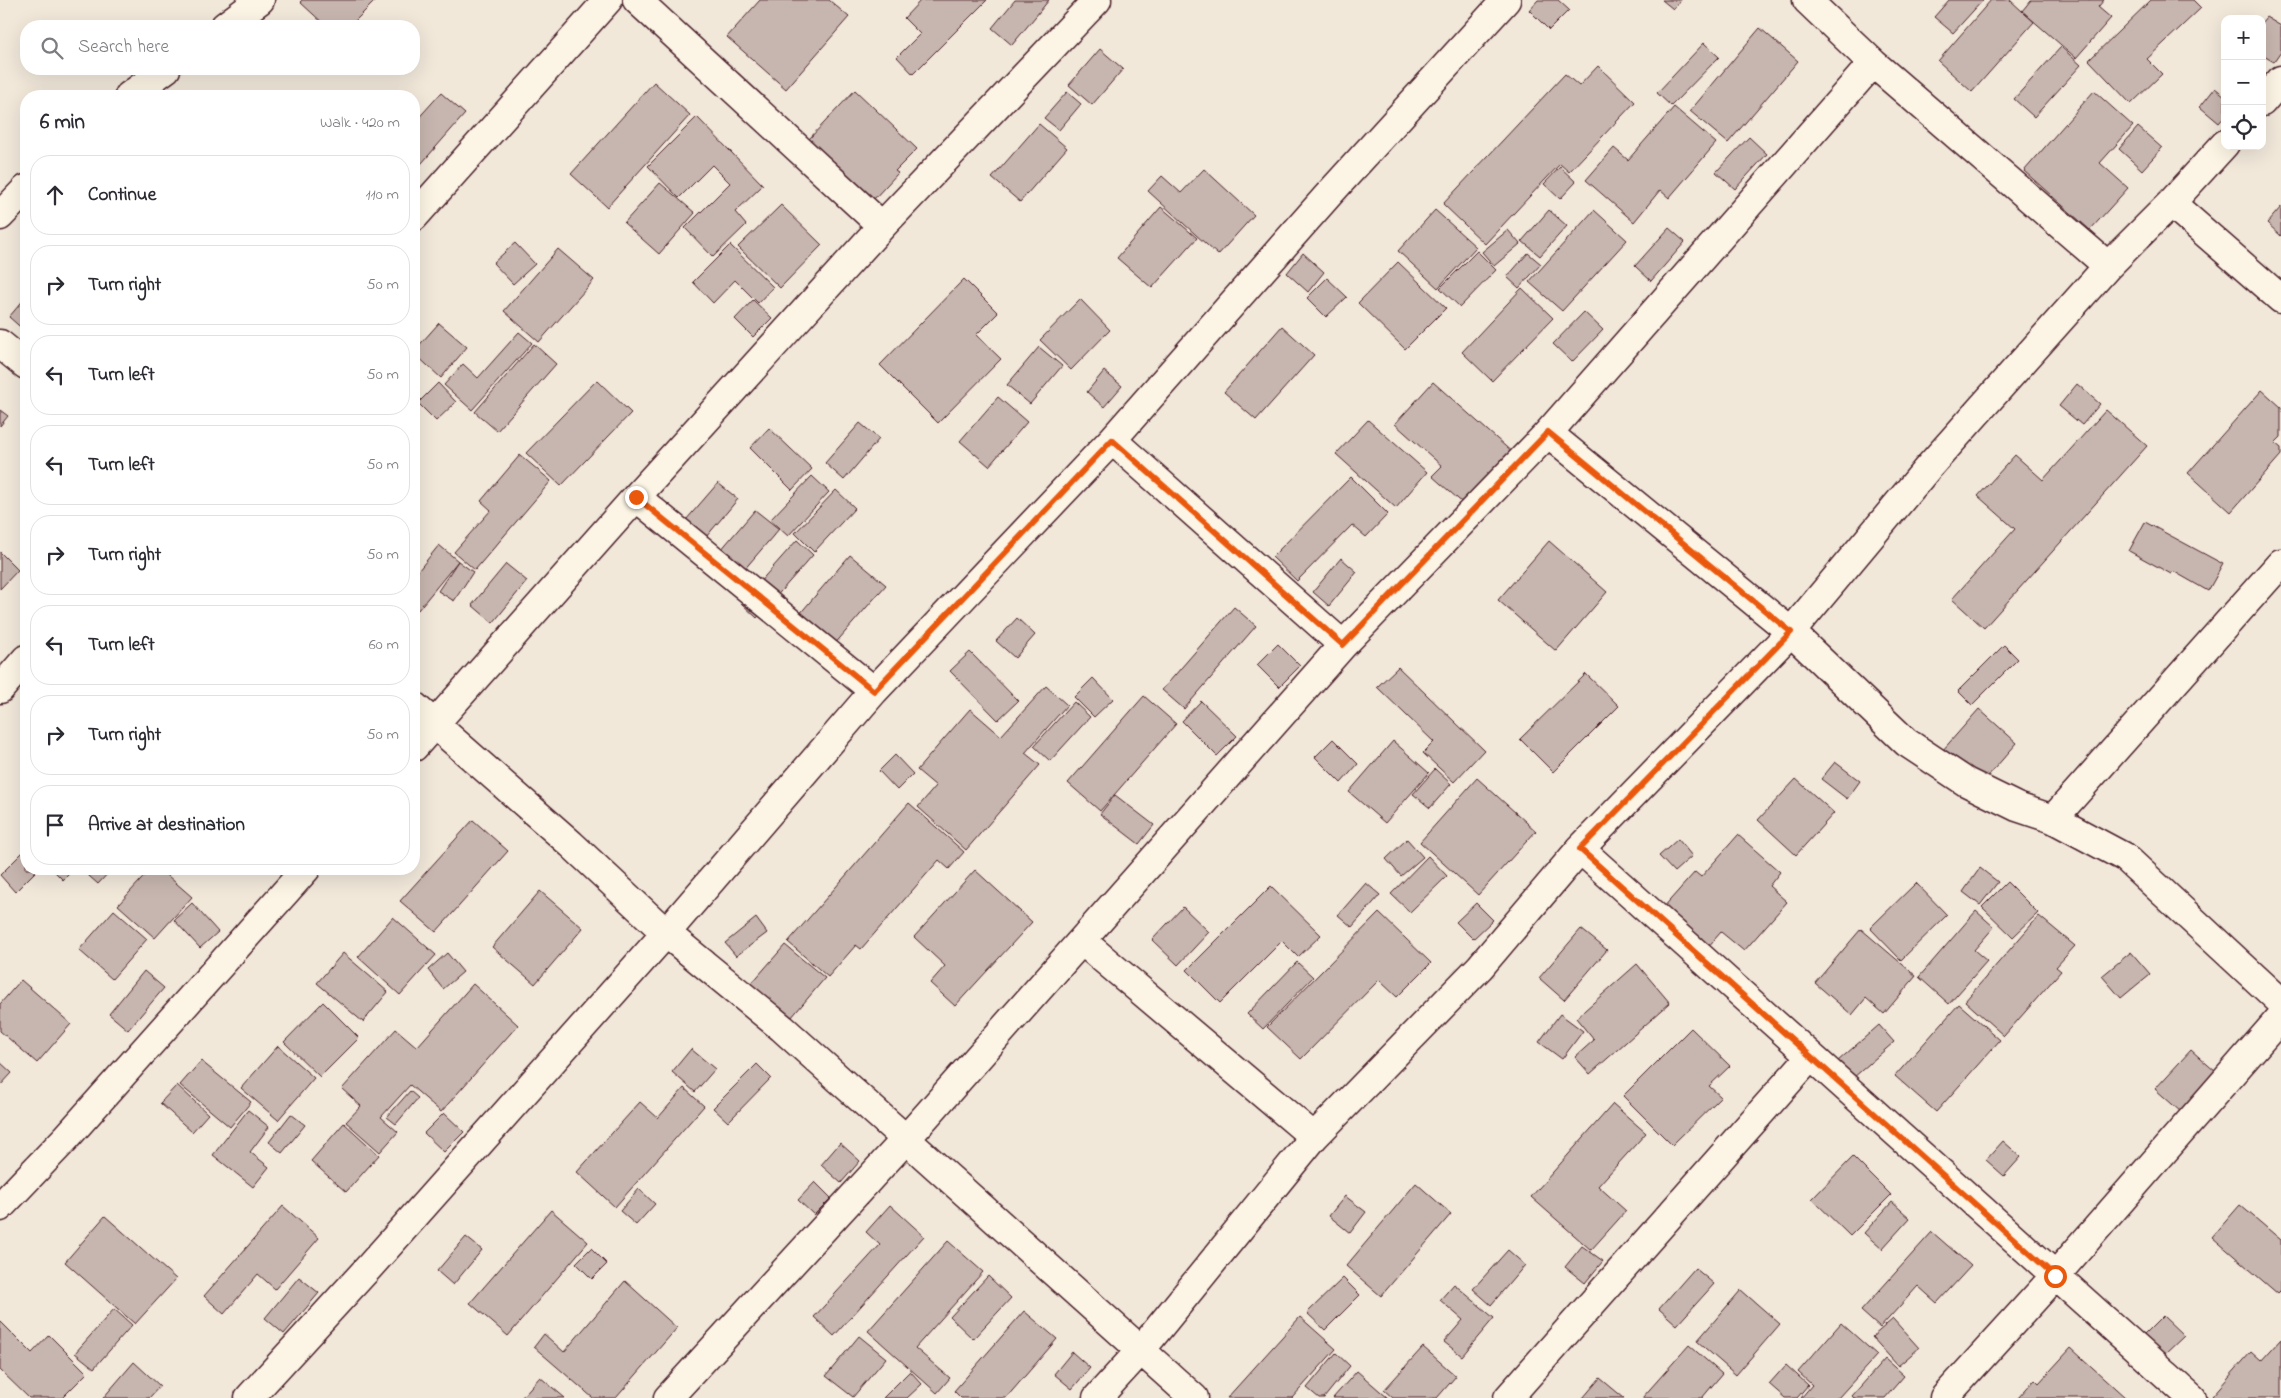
<!DOCTYPE html>
<meta charset="utf-8">
<style>
:root{--surface:#fff;--page:#f2f2f3;--text:#2b2b33;--muted:#7c7c81;--line:#e1e1e2}
body{margin:0;font-family:"Indie Flower",sans-serif;background:var(--page);color:var(--text)}
.controls{position:absolute;right:15px;top:15px;display:grid;overflow:hidden;border-radius:10px;box-shadow:0 5px 20px #0002}
.controls button{width:45px;height:45px;display:grid;place-items:center;padding:0;border:0;border-bottom:1px solid var(--line);background:var(--surface);color:var(--text);font:25px sans-serif}
.stop{position:absolute;width:15px;height:15px;margin:-11px;border:4px solid #ea580c;border-radius:50%;background:#fff}
.stop.end{background:#ea580c;border-color:#fff;box-shadow:0 1px 5px #0008}
.list{margin:0;padding:0;list-style:none}
h2{display:flex;justify-content:space-between;align-items:center;height:65px;margin:0;padding:0 20px;font-size:21px}
h2 small{font-size:16px;font-weight:400;color:var(--muted)}
.list li{display:grid;grid-template-columns:32px 1fr auto;gap:15px;align-items:center;box-sizing:border-box;height:80px;margin:0 10px 10px;padding:0 10px;border:1px solid var(--line);border-radius:20px}
.list b{display:block;font-size:19px;white-space:nowrap}
.list em{font-size:16px;font-style:normal;color:var(--muted)}
.icon{flex:none;width:28px;height:28px;fill:none;stroke:currentColor;stroke-width:2;stroke-linecap:round;stroke-linejoin:round}
.map{position:relative;flex:none;width:2281px;height:1398px;overflow:hidden}
.search{position:absolute;background:var(--surface);box-shadow:0 5px 20px #0002;left:20px;top:20px;width:400px;height:55px;display:flex;align-items:center;gap:12px;box-sizing:border-box;padding:0 18px;border-radius:20px;color:var(--muted);font-size:19px}
.panel{position:absolute;background:var(--surface);box-shadow:0 5px 20px #0002;left:20px;top:90px;width:400px;height:785px;border-radius:20px}
.map>svg:first-child{display:block}
.building{fill:#c7b6af;stroke:#4a1f2b}
.lines{fill:none;stroke-linecap:round;stroke-linejoin:round}
.street-casing{stroke:#4a1f2b;stroke-width:31}
.secondary-casing{stroke:#4a1f2b;stroke-width:31}
.street{stroke:#fcf5e5;stroke-width:28}
.secondary{stroke:#fcf5e5;stroke-width:28}
.route{stroke:#ea580c;stroke-width:6}
</style>
<div class="map">
<svg width="2281" height="1398" viewBox="0 0 2281 1398">
<rect width="100%" height="100%" fill="#f1e8da"/>
<filter id="ink" filterUnits="userSpaceOnUse"><feTurbulence type="fractalNoise" baseFrequency=".02" numOctaves="2"/><feDisplacementMap in="SourceGraphic" scale="10" xChannelSelector="R" yChannelSelector="G"/><feConvolveMatrix kernelMatrix="1 2 1 2 8 2 1 2 1" color-interpolation-filters="sRGB"/></filter>
<g filter="url(#ink)">
<path class="building" d="M 302,0 L 376,0 L 350,26 L 326,26 L 300,2 Z
M 760,0 L 829,0 L 849,17 L 786,89 L 727,37 Z
M 921,0 L 987,0 L 913,74 L 897,57 L 920,34 L 904,18 Z
M 1015,0 L 1049,0 L 1012,45 L 992,28 Z
M 1538,0 L 1558,0 L 1569,10 L 1549,30 L 1529,10 Z
M 1662,0 L 1681,0 L 1673,9 Z
M 1949,0 L 1983,0 L 1953,33 L 1934,17 Z
M 1991,0 L 2010,0 L 2034,22 L 1972,92 L 1938,61 Z
M 2031,0 L 2104,0 L 2098,7 L 2111,18 L 2076,58 L 2022,11 Z
M 2151,0 L 2193,0 L 2201,8 L 2147,59 L 2162,74 L 2131,104 L 2089,60 Z
M 2266,17 L 2281,26 L 2281,52 L 2274,62 L 2262,55 L 2262,22 Z
M 1760,28 L 1798,61 L 1728,143 L 1690,111 Z
M 1704,43 L 1719,57 L 1671,106 L 1657,93 Z
M 2061,47 L 2081,65 L 2034,117 L 2014,99 Z
M 1100,49 L 1123,69 L 1092,105 L 1069,85 Z
M 1598,66 L 1635,102 L 1569,172 L 1560,164 L 1485,244 L 1443,204 L 1565,74 L 1579,86 Z
M 654,82 L 690,115 L 607,207 L 571,174 Z
M 2215,88 L 2225,96 L 2225,116 L 2219,123 L 2200,107 Z
M 855,90 L 917,149 L 895,171 L 898,173 L 873,200 L 809,139 Z
M 2094,91 L 2133,126 L 2100,163 L 2128,188 L 2090,230 L 2024,171 Z
M 1067,92 L 1081,104 L 1059,130 L 1044,118 Z
M 441,93 L 465,114 L 414,172 L 414,123 Z
M 1674,107 L 1716,143 L 1669,198 L 1660,190 L 1634,222 L 1586,180 L 1614,148 L 1628,160 Z
M 697,117 L 763,185 L 735,212 L 746,225 L 713,257 L 685,228 L 730,183 L 712,165 L 679,198 L 648,166 Z
M 1039,124 L 1067,148 L 1020,202 L 992,178 Z
M 2138,127 L 2162,148 L 2142,170 L 2119,149 Z
M 1749,137 L 1767,154 L 1735,189 L 1716,172 Z
M 1560,167 L 1576,182 L 1560,199 L 1544,184 Z
M 1204,169 L 1254,215 L 1218,255 L 1148,191 L 1162,176 L 1181,193 Z
M 660,183 L 695,213 L 659,254 L 624,223 Z
M 781,205 L 822,245 L 780,288 L 738,247 Z
M 1161,207 L 1197,238 L 1152,288 L 1117,258 Z
M 2281,207 L 2281,236 L 2267,223 Z
M 1435,210 L 1476,247 L 1438,288 L 1398,251 Z
M 1549,210 L 1567,226 L 1540,256 L 1522,241 Z
M 1594,210 L 1627,240 L 1562,311 L 1529,282 Z
M 1669,228 L 1685,242 L 1651,281 L 1635,266 Z
M 1508,230 L 1520,244 L 1494,266 L 1482,252 Z
M 515,243 L 535,264 L 513,284 L 493,263 Z
M 730,245 L 773,287 L 758,303 L 735,280 L 713,303 L 693,282 Z
M 558,249 L 594,280 L 539,342 L 504,311 Z
M 1477,251 L 1496,270 L 1460,307 L 1440,288 Z
M 1303,253 L 1324,272 L 1308,292 L 1287,273 Z
M 1528,253 L 1541,264 L 1519,288 L 1507,277 Z
M 1398,262 L 1446,308 L 1405,349 L 1358,303 Z
M 1327,278 L 1347,297 L 1326,317 L 1307,298 Z
M 964,279 L 998,313 L 976,335 L 1001,359 L 938,423 L 880,365 Z
M 1522,288 L 1553,318 L 1492,381 L 1462,352 Z
M 26,297 L 26,332 L 9,317 Z
M 1080,299 L 1110,330 L 1071,370 L 1040,340 Z
M 753,300 L 772,318 L 753,337 L 735,319 Z
M 1584,312 L 1603,330 L 1572,362 L 1553,344 Z
M 439,323 L 467,347 L 441,378 L 414,353 L 414,351 Z
M 1282,326 L 1314,355 L 1256,420 L 1224,392 Z
M 519,332 L 532,343 L 472,410 L 444,385 L 463,364 L 478,378 Z
M 534,344 L 556,364 L 497,431 L 475,412 Z
M 1039,347 L 1062,366 L 1030,404 L 1007,385 Z
M 1104,371 L 1122,386 L 1104,407 L 1087,392 Z
M 597,380 L 631,413 L 561,486 L 526,453 Z
M 1433,382 L 1514,454 L 1466,506 L 1432,476 L 1442,466 L 1395,424 Z
M 438,383 L 456,402 L 436,421 L 418,403 Z
M 2077,384 L 2100,404 L 2082,425 L 2059,406 Z
M 2262,390 L 2281,407 L 2281,437 L 2275,443 L 2281,448 L 2281,455 L 2231,512 L 2188,473 Z
M 998,397 L 1027,422 L 989,466 L 960,441 Z
M 0,410 L 8,416 L 0,426 Z
M 2106,410 L 2147,446 L 1984,628 L 1952,599 L 2015,529 L 1978,496 L 2015,455 L 2043,480 Z
M 1368,420 L 1427,472 L 1396,508 L 1336,454 Z
M 860,423 L 879,439 L 844,480 L 825,463 Z
M 769,428 L 812,469 L 792,490 L 750,448 Z
M 520,455 L 551,481 L 475,570 L 454,552 L 491,510 L 481,501 Z
M 812,476 L 829,492 L 788,536 L 770,520 Z
M 1351,477 L 1388,514 L 1366,537 L 1352,525 L 1297,581 L 1272,557 Z
M 718,483 L 738,499 L 706,537 L 686,520 Z
M 836,490 L 855,508 L 814,552 L 795,533 Z
M 755,510 L 779,529 L 743,571 L 720,551 Z
M 2145,522 L 2223,564 L 2208,591 L 2173,571 L 2171,574 L 2129,551 Z
M 797,540 L 813,555 L 757,618 L 741,603 Z
M 1549,541 L 1607,592 L 1556,651 L 1498,600 Z
M 439,545 L 458,561 L 418,610 L 414,607 L 414,576 Z
M 0,552 L 18,570 L 0,589 Z
M 850,555 L 886,585 L 833,646 L 798,616 Z
M 1341,558 L 1357,572 L 1329,606 L 1313,592 Z
M 458,561 L 473,572 L 454,601 L 438,591 Z
M 506,564 L 527,581 L 493,623 L 472,605 Z
M 1234,607 L 1256,626 L 1184,709 L 1162,690 Z
M 1017,618 L 1035,635 L 1015,658 L 996,641 Z
M 1278,644 L 1300,666 L 1279,687 L 1257,665 Z
M 2004,645 L 2018,659 L 1972,705 L 1958,691 Z
M 970,652 L 1018,701 L 998,720 L 950,671 Z
M 1398,667 L 1484,750 L 1454,782 L 1423,753 L 1434,742 L 1377,687 Z
M 1586,674 L 1619,706 L 1553,772 L 1520,739 Z
M 1093,678 L 1113,699 L 1094,717 L 1074,697 Z
M 1046,686 L 1067,705 L 1025,753 L 1040,765 L 966,850 L 918,807 L 936,786 L 917,770 L 970,709 L 1001,736 Z
M 1144,696 L 1176,724 L 1100,811 L 1068,783 Z
M 1201,701 L 1237,736 L 1217,756 L 1182,721 Z
M 1074,702 L 1090,717 L 1050,761 L 1034,746 Z
M 1979,709 L 2017,743 L 1980,785 L 1942,751 Z
M 1333,739 L 1358,764 L 1341,783 L 1315,757 Z
M 1393,741 L 1429,773 L 1385,823 L 1349,792 Z
M 895,755 L 913,774 L 897,790 L 879,771 Z
M 1835,762 L 1860,781 L 1847,799 L 1821,779 Z
M 1435,769 L 1451,784 L 1430,808 L 1413,794 Z
M 1477,778 L 1536,831 L 1478,895 L 1420,842 Z
M 1796,779 L 1834,813 L 1796,855 L 1758,820 Z
M 1115,795 L 1154,825 L 1139,844 L 1100,814 Z
M 909,803 L 964,852 L 949,869 L 939,860 L 861,949 L 856,945 L 828,977 L 788,942 Z
M 473,820 L 508,851 L 436,932 L 400,901 Z
M 1738,835 L 1780,872 L 1769,886 L 1787,902 L 1744,951 L 1721,932 L 1707,948 L 1662,909 L 1695,872 L 1701,877 Z
M 1407,839 L 1423,857 L 1401,876 L 1386,859 Z
M 1678,839 L 1692,856 L 1674,872 L 1659,856 Z
M 26,849 L 26,869 L 38,869 L 15,892 L 0,875 Z
M 1428,856 L 1447,876 L 1410,912 L 1391,894 Z
M 1980,868 L 1998,882 L 1980,905 L 1963,892 Z
M 52,869 L 74,869 L 63,880 Z
M 81,869 L 112,869 L 98,884 Z
M 151,869 L 160,869 L 192,897 L 155,938 L 118,905 Z
M 975,870 L 1032,922 L 955,1006 L 930,983 L 945,966 L 914,937 Z
M 2007,882 L 2038,913 L 2013,937 L 1982,907 Z
M 1366,883 L 1380,895 L 1352,927 L 1338,915 Z
M 1916,883 L 1947,915 L 1901,960 L 1870,928 Z
M 1271,886 L 1321,935 L 1298,957 L 1282,941 L 1220,1003 L 1187,970 Z
M 540,891 L 583,928 L 535,984 L 492,947 Z
M 192,903 L 218,932 L 200,948 L 174,920 Z
M 1476,903 L 1493,920 L 1473,939 L 1456,922 Z
M 1183,907 L 1209,932 L 1178,965 L 1152,940 Z
M 114,910 L 147,939 L 112,979 L 79,950 Z
M 1976,911 L 1994,927 L 1974,950 L 1987,961 L 1949,1004 L 1919,977 Z
M 1379,913 L 1431,963 L 1397,997 L 1379,980 L 1301,1059 L 1267,1027 Z
M 2039,916 L 2075,946 L 2056,967 L 2061,971 L 2004,1036 L 1965,1001 Z
M 393,917 L 436,955 L 400,995 L 358,957 Z
M 756,918 L 767,933 L 736,956 L 725,943 Z
M 1581,929 L 1607,950 L 1564,1000 L 1539,978 Z
M 1861,929 L 1916,976 L 1884,1014 L 1866,998 L 1852,1015 L 1815,983 Z
M 785,945 L 825,978 L 791,1018 L 751,984 Z
M 2131,952 L 2150,974 L 2121,998 L 2102,976 Z
M 343,953 L 388,992 L 363,1022 L 317,983 Z
M 447,953 L 463,972 L 443,989 L 428,970 Z
M 1297,962 L 1313,977 L 1263,1029 L 1247,1014 Z
M 1637,964 L 1670,1003 L 1590,1074 L 1575,1057 L 1594,1040 L 1576,1018 Z
M 144,971 L 164,988 L 128,1030 L 109,1014 Z
M 21,980 L 71,1024 L 37,1063 L 0,1031 L 0,1004 Z
M 473,984 L 518,1025 L 441,1112 L 410,1085 L 381,1117 L 398,1132 L 380,1152 L 346,1122 L 361,1106 L 342,1089 L 396,1029 L 417,1047 Z
M 323,1002 L 359,1038 L 320,1077 L 284,1042 Z
M 1959,1004 L 2000,1040 L 1936,1112 L 1895,1076 Z
M 1560,1014 L 1583,1031 L 1562,1059 L 1539,1042 Z
M 1879,1025 L 1894,1042 L 1853,1078 L 1838,1061 Z
M 1691,1028 L 1730,1066 L 1709,1086 L 1721,1097 L 1672,1145 L 1623,1096 Z
M 278,1046 L 314,1078 L 278,1120 L 241,1088 Z
M 691,1049 L 715,1069 L 695,1092 L 672,1072 Z
M 2191,1050 L 2216,1072 L 2181,1112 L 2155,1089 Z
M 201,1061 L 251,1102 L 230,1127 L 180,1085 Z
M 0,1062 L 12,1073 L 0,1086 Z
M 757,1064 L 771,1078 L 728,1122 L 713,1108 Z
M 177,1085 L 208,1114 L 192,1132 L 160,1103 Z
M 684,1088 L 704,1106 L 615,1207 L 577,1172 L 640,1102 L 658,1118 Z
M 410,1091 L 418,1098 L 396,1124 L 387,1117 Z
M 1613,1104 L 1646,1133 L 1598,1186 L 1626,1211 L 1591,1250 L 1531,1197 Z
M 248,1110 L 269,1127 L 250,1152 L 269,1167 L 253,1187 L 213,1155 Z
M 444,1113 L 464,1132 L 444,1152 L 424,1133 Z
M 291,1114 L 305,1125 L 282,1153 L 269,1142 Z
M 344,1123 L 379,1155 L 346,1192 L 311,1161 Z
M 2003,1141 L 2021,1157 L 2004,1176 L 1986,1160 Z
M 840,1143 L 860,1161 L 841,1183 L 821,1165 Z
M 1853,1157 L 1891,1195 L 1850,1236 L 1812,1199 Z
M 815,1182 L 831,1198 L 814,1215 L 798,1200 Z
M 1416,1183 L 1451,1214 L 1381,1296 L 1346,1266 Z
M 639,1189 L 655,1204 L 636,1225 L 620,1211 Z
M 1345,1196 L 1366,1212 L 1350,1233 L 1329,1216 Z
M 1892,1202 L 1910,1218 L 1882,1249 L 1864,1233 Z
M 890,1205 L 924,1236 L 834,1336 L 814,1317 L 880,1245 L 866,1232 Z
M 2240,1205 L 2281,1240 L 2281,1291 L 2278,1294 L 2212,1237 Z
M 283,1206 L 319,1238 L 275,1289 L 258,1274 L 224,1314 L 204,1296 Z
M 551,1210 L 588,1242 L 508,1336 L 470,1303 Z
M 105,1216 L 176,1279 L 135,1324 L 65,1262 Z
M 1932,1232 L 1971,1266 L 1937,1303 L 1918,1286 L 1880,1328 L 1861,1311 Z
M 466,1237 L 482,1250 L 453,1285 L 437,1271 Z
M 948,1241 L 983,1272 L 915,1348 L 950,1378 L 937,1393 L 868,1331 Z
M 1582,1246 L 1603,1261 L 1585,1283 L 1565,1267 Z
M 591,1248 L 607,1264 L 592,1279 L 576,1263 Z
M 1508,1250 L 1525,1265 L 1491,1305 L 1473,1289 Z
M 1695,1268 L 1714,1284 L 1677,1325 L 1659,1309 Z
M 988,1276 L 1011,1298 L 973,1339 L 950,1317 Z
M 299,1277 L 319,1293 L 284,1334 L 265,1318 Z
M 1343,1278 L 1360,1295 L 1325,1330 L 1307,1313 Z
M 625,1281 L 677,1328 L 616,1398 L 593,1398 L 534,1347 L 544,1334 L 564,1352 Z
M 1454,1284 L 1494,1318 L 1462,1356 L 1444,1342 L 1463,1320 L 1440,1300 Z
M 1741,1290 L 1780,1324 L 1736,1375 L 1697,1341 Z
M 114,1309 L 132,1325 L 94,1368 L 75,1353 Z
M 1024,1311 L 1057,1339 L 1006,1398 L 961,1398 L 954,1391 Z
M 2163,1316 L 2184,1336 L 2164,1355 L 2144,1335 Z
M 1300,1317 L 1336,1349 L 1292,1398 L 1227,1398 Z
M 1893,1319 L 1919,1348 L 1898,1366 L 1872,1337 Z
M 0,1321 L 32,1353 L 49,1335 L 87,1373 L 62,1398 L 29,1398 L 0,1370 Z
M 1841,1323 L 1877,1355 L 1838,1398 L 1801,1398 L 1812,1385 L 1798,1372 Z
M 859,1336 L 886,1358 L 853,1397 L 826,1376 Z
M 2281,1339 L 2281,1398 L 2215,1398 L 2212,1396 L 2251,1352 L 2261,1361 Z
M 1689,1345 L 1722,1374 L 1702,1398 L 1642,1398 Z
M 1423,1347 L 1456,1376 L 1437,1398 L 1393,1398 L 1384,1390 Z
M 2071,1348 L 2126,1398 L 2018,1398 L 2035,1379 L 2039,1383 Z
M 1072,1352 L 1090,1368 L 1072,1389 L 1054,1374 Z
M 1336,1353 L 1350,1366 L 1324,1398 L 1319,1398 L 1307,1388 Z
M 1885,1359 L 1904,1376 L 1885,1398 L 1854,1398 L 1852,1396 Z
M 134,1362 L 160,1386 L 149,1398 L 103,1398 Z
M 1786,1365 L 1808,1385 L 1797,1398 L 1785,1398 L 1769,1384 Z
M 910,1371 L 922,1384 L 907,1398 L 883,1398 Z
M 1357,1371 L 1388,1398 L 1333,1398 Z
M 540,1377 L 565,1398 L 521,1398 Z
M 1600,1378 L 1624,1398 L 1583,1398 Z"/>
<g class="lines">
<g class="street-casing">
<path id="street" d="M 637,0 L 882,226
M 1807,0 L 1873,63 L 2108,266
M 225,26 L 260,0
M 129,96 L 166,69
M 2262,102 L 2281,80
M 2171,203 L 2281,299
M 0,216 L 26,189
M 0,344 L 26,365
M 1548,433 L 1791,632 L 1906,742 L 1966,782 L 2017,807 L 2053,819 L 2126,858 L 2281,1002
M 1112,440 L 1343,645
M 636,497 L 874,691
M 414,706 L 571,844 L 666,933 L 782,1028 L 1194,1398
M 414,747 L 636,497 L 882,226 L 1097,0
M 2053,819 L 2281,563
M 1580,849 L 2192,1398
M 1082,941 L 1314,1137
M 0,1207 L 66,1138 L 306,869
M 249,1398 L 371,1265 L 666,933 L 874,691 L 1112,440 L 1330,193 L 1506,0
M 668,1398 L 906,1139 L 1343,645 L 1548,433 L 1873,63
M 1097,1398 L 1141,1350 L 1314,1137 L 1480,967 L 1580,849 L 1791,632 L 1927,469 L 2108,266 L 2171,203 L 2225,144
M 1508,1398 L 1811,1056
M 1944,1398 L 2055,1276 L 2281,1017"/>
</g>
<g class="secondary-casing">
<path id="secondary" d="M 414,217 L 608,0
M 0,689 L 26,659"/>
</g>
<use href="#street" class="street"/>
<use href="#secondary" class="secondary"/>
</g>
</g>
<g class="lines" filter="url(#ink)">
<path class="route" d="M 636,497 L 874,691 L 1112,440 L 1343,645 L 1548,432 L 1791,632 L 1580,849 L 2055,1276"/>
</g>
</svg>
<div class="controls">
<button>+</button>
<button>−</button>
<button><svg class="icon" aria-label="locate" viewBox="0 0 24 24"><circle cx="12" cy="12" r="6"/><path d="M12 2v4M12 18v4M2 12h4M18 12h4"/></svg></button>
</div>
<div class="stop" style="left:2055px;top:1276px"></div>
<div class="stop end" style="left:636px;top:497px"></div>
<div class="search"><svg class="icon" aria-label="search" viewBox="0 0 24 24"><circle cx="10" cy="10" r="6"/><path d="M15 15l6 6"/></svg>Search here</div>
<section class="panel">
<h2>6 min<small>Walk · 420 m</small></h2>
<ul class="list">
<li><svg class="icon" aria-label="ahead" viewBox="0 0 24 24"><path d="M12 20V5M6 11l6-6 6 6"/></svg><div><b>Continue</b></div><em>110 m</em></li>
<li><svg class="icon" aria-label="right" viewBox="0 0 24 24"><path d="M7 20v-9h11M14 6l5 5-5 5"/></svg><div><b>Turn right</b></div><em>50 m</em></li>
<li><svg class="icon" aria-label="left" viewBox="0 0 24 24"><path d="M17 20v-9H6M10 6l-5 5 5 5"/></svg><div><b>Turn left</b></div><em>50 m</em></li>
<li><svg class="icon" aria-label="left" viewBox="0 0 24 24"><path d="M17 20v-9H6M10 6l-5 5 5 5"/></svg><div><b>Turn left</b></div><em>50 m</em></li>
<li><svg class="icon" aria-label="right" viewBox="0 0 24 24"><path d="M7 20v-9h11M14 6l5 5-5 5"/></svg><div><b>Turn right</b></div><em>50 m</em></li>
<li><svg class="icon" aria-label="left" viewBox="0 0 24 24"><path d="M17 20v-9H6M10 6l-5 5 5 5"/></svg><div><b>Turn left</b></div><em>60 m</em></li>
<li><svg class="icon" aria-label="right" viewBox="0 0 24 24"><path d="M7 20v-9h11M14 6l5 5-5 5"/></svg><div><b>Turn right</b></div><em>50 m</em></li>
<li><svg class="icon" aria-label="arrive" viewBox="0 0 24 24"><path d="M6 21V4h12l-3 4 3 4H6"/></svg><div><b>Arrive at destination</b></div></li>
</ul>
</section>
</div>
